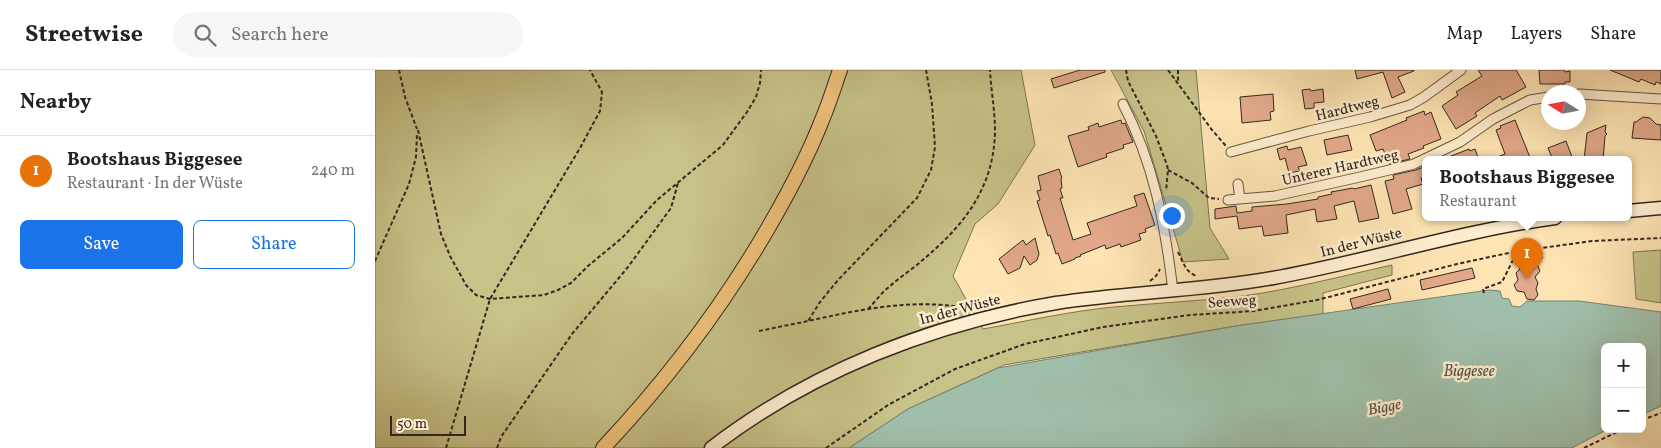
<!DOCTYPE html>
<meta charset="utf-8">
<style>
:root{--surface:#fff;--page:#f6f6f6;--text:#222;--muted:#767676;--line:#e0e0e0;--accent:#1a73e8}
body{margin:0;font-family:Vollkorn,serif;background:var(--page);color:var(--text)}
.controls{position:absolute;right:15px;bottom:15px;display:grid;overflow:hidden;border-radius:8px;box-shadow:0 5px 20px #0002}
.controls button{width:45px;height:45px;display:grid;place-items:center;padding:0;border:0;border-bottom:1px solid var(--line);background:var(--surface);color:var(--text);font:25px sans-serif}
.compass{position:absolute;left:1166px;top:15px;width:45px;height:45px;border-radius:50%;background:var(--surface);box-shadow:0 5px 20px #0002;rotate:281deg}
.scale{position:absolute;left:15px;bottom:12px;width:76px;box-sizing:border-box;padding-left:5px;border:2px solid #332720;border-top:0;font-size:14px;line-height:18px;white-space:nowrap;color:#332720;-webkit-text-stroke:4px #feedce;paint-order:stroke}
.you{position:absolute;left:796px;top:145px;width:18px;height:18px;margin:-12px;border:4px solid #fff;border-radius:50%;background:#1a73e8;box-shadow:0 0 0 8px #1a73e833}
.badge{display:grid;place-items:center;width:32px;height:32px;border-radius:50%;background:var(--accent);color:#fff;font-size:16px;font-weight:700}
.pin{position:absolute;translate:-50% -41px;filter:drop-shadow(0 1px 2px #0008)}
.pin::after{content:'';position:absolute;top:26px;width:18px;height:15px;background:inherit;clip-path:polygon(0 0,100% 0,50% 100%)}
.popup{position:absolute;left:1047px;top:86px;width:210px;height:65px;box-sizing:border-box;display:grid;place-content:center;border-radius:8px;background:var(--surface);filter:drop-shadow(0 1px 4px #0005);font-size:16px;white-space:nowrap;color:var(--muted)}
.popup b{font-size:19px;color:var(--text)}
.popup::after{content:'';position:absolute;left:50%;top:100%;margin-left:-10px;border:10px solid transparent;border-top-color:var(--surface)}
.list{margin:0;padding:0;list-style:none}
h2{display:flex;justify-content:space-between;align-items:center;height:65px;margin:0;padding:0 20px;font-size:21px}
h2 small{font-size:16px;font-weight:400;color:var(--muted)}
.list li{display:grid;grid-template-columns:32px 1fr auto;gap:15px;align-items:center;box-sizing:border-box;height:70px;padding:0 20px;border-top:1px solid var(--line)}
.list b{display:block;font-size:19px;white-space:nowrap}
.list p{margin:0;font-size:16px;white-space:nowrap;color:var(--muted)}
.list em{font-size:16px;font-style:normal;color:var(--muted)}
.actions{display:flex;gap:10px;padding:15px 20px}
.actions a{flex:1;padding:11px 0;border:1px solid var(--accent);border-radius:8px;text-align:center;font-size:18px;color:var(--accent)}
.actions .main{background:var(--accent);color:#fff}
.icon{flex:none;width:28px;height:28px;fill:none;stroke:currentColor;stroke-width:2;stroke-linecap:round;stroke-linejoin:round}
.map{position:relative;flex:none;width:1286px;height:378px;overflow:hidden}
header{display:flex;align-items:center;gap:30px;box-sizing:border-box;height:70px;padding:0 25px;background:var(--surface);border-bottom:1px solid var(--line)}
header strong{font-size:24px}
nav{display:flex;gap:28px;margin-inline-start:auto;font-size:18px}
.search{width:350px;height:45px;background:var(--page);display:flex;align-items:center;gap:12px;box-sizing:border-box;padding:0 18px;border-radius:28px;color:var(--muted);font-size:19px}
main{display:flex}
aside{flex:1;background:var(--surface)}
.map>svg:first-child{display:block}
.green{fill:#c7c288;stroke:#7d7454}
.water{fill:#a0bfab;stroke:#748273}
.building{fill:#e1a88a;stroke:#332720}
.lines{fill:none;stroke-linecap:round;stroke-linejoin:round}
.street-casing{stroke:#665645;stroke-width:11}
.secondary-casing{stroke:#332720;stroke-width:15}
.primary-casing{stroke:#332720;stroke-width:16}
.path{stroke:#332720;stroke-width:2;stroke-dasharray:4 2.5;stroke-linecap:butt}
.street{stroke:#feedce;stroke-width:9}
.secondary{stroke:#feedce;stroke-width:12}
.primary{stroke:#efc27a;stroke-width:14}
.labels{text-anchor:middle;stroke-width:5;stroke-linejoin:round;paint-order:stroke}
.street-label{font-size:15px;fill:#332720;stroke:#feedce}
.water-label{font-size:16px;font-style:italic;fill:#54554a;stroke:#feedce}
</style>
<header>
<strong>Streetwise</strong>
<div class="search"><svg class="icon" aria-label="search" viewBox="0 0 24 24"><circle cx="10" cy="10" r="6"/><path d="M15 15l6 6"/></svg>Search here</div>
<nav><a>Map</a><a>Layers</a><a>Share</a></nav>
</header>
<main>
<aside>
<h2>Nearby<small></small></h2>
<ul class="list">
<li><span class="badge" style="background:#e8710a">1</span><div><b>Bootshaus Biggesee</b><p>Restaurant · In der Wüste</p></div><em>240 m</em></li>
</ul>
<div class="actions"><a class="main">Save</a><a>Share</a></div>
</aside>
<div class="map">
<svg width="1286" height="378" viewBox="0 0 1286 378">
<rect width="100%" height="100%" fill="#fee4b3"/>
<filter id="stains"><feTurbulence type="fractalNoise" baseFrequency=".004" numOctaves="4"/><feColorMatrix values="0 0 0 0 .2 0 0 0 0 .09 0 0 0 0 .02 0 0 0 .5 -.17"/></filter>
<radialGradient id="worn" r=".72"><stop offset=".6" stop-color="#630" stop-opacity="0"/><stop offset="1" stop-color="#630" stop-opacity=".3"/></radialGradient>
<path class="green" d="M 0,0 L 646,0 L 660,75 L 623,134 L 600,154 L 578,206 L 608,259 C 652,251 696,241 739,237 C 782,233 825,231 868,226 C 918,219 967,206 1017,195 L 1017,205 L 948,223 L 948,244 L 861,256 L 629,295 L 533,339 L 474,378 L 0,378 Z
M 736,0 L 821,0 L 835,158 L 854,189 L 808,192 L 769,61 Z
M 1286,180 L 1286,233 L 1261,229 L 1258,182 Z"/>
<path class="water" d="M 1114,220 L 1125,221 L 1127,228 L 1134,229 L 1137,236 L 1145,237 L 1152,231 L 1204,231 L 1286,242 L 1286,336 L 1267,345 L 1267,277 L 1230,277 L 1230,359 L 1233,359 L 1197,378 L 474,378 L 533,339 L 623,298 L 861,256 Z"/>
<path class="building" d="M 705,0 L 730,0 L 730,2 L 679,18 L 676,9 Z
M 980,0 L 1039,0 L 1039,1 L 1023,7 L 1030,22 L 1017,28 L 1008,2 L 982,9 Z
M 1103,0 L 1141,0 L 1151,17 L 1127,30 L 1125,26 L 1100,43 L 1102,46 L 1081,59 L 1067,36 L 1083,25 L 1081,22 L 1107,6 Z
M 1164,0 L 1189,0 L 1190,2 L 1195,1 L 1195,12 L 1190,12 L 1190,14 L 1165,14 Z
M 1235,0 L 1286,0 L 1286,14 L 1281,12 L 1280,15 L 1266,9 L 1264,12 Z
M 935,19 L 936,21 L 948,19 L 949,32 L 939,33 L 939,38 L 930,39 L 927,20 Z
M 898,24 L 899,41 L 895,42 L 896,50 L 867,53 L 865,27 Z
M 1049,41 L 1050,45 L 1056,42 L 1066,69 L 1048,76 L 1049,78 L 1033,84 L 1035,89 L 1014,94 L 1008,79 L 1001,81 L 995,65 L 1032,50 L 1031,48 Z
M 1268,47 L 1275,48 L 1281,54 L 1286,55 L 1286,70 L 1257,68 L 1259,52 L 1261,52 Z
M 746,50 L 747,54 L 750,53 L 758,72 L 748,75 L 749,78 L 731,84 L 732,87 L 703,97 L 693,66 L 714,60 L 713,57 L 723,53 L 724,57 Z
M 1140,50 L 1156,90 L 1115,90 L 1130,84 L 1121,60 L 1126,58 L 1125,56 Z
M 1231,55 L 1230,62 L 1232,64 L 1230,66 L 1228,90 L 1209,90 L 1212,63 Z
M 973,65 L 977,80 L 952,85 L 949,70 Z
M 1191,71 L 1197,87 L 1189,90 L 1178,90 L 1173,78 Z
M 912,76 L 913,80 L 926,77 L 932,95 L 923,97 L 925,101 L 914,103 L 910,88 L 905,90 L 902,79 Z
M 1094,79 L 1095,81 L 1100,79 L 1104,90 L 1066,90 Z
M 1051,96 L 1051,107 L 1046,108 L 1048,114 L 1031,119 L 1037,139 L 1018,144 L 1010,111 L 1019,109 L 1018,105 L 1041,100 Z
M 684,99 L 687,108 L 686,109 L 687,118 L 685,119 L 688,128 L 685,128 L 698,170 L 716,164 L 712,153 L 762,136 L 759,126 L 769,123 L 780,155 L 770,159 L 771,162 L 764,164 L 766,170 L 746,177 L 745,174 L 731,179 L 730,175 L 705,185 L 706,186 L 700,188 L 700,189 L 687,194 L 683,183 L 681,184 L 675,165 L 673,166 L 662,131 L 665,130 L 662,121 L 666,120 L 663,106 Z
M 996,115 L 1004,148 L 984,152 L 979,131 L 959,136 L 962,149 L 942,152 L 940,139 L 911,145 L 913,163 L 889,166 L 887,156 L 864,159 L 862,146 L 840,149 L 840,139 L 861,136 L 862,143 L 877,141 L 877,137 L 912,134 L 943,129 L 943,127 L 957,124 L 956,122 L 978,118 L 979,119 Z
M 660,168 L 664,184 L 662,190 L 655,195 L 649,186 L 645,198 L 633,204 L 624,189 L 648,170 L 651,175 Z
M 1158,186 L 1168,187 L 1162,194 L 1165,201 L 1160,207 L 1163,213 L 1161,219 L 1163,225 L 1159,230 L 1152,229 L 1149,222 L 1142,221 L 1139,215 L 1143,210 L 1141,203 L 1145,199 L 1143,193 L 1148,187 L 1156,188 Z
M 1097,198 L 1100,208 L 1047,220 L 1045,210 Z
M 1013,219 L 1016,229 L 978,239 L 975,229 Z"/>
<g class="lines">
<g class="street-casing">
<path id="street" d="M 1204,24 L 1286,29
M 748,34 C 779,94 790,154 798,221
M 856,82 L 934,61 L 995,47 L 1035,35 L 1049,27 L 1086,0
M 863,114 L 865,129
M 853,130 L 900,126 L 985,107 L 1039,94 L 1085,72 L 1118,49 L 1155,30 L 1174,27"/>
</g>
<g class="secondary-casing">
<path id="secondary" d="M 1253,141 L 1286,138
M 336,378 C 436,301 557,254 681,233 C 753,222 826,221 898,208 C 993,191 1085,161 1180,148"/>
</g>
<g class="primary-casing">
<path id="primary" d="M 228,378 C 293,309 349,235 396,153 C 415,120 433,86 447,50 C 454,34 459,17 465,0"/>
</g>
<path class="path" d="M 24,0 L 30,27 L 42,59
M 551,0 L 557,34 L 560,77 L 556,100 L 542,128 L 463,210 L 445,232 L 433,251 C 483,240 534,229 585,237
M 751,0 L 753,11 L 781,66 L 792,95 L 793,100 L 791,121
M 793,0 L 837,60 L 851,76
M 803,0 L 803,12
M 43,60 L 66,164 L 75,186 L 91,215 L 101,225 L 115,229 L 169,225 L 183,220 L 196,213 L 213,196 L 247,168 L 282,130 L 348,75 L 372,42 L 381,27 L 385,13 L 386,0
M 793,100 L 817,113 L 834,128 L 844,129
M 803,182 C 808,192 811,203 822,206
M 0,191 L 34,114 L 41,87 L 42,64
M 775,211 L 781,206 L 785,199
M 1109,223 L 1108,219 L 1127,212 L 1138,190 L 1138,182
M 493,239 C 500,232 506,223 514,217 C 525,207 539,198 550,188 C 590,154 619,117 620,61 C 620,41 616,20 615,0
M 384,261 L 433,251
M 1267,350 L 1286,343
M 71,378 L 115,229 L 205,78 L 225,41 L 227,22 L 215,0
M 122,378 L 126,367 L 197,264 L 253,197 L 296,138 L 303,113
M 451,378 L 513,335 L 580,299 L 650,274 L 728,257 L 815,245 L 879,241 L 942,230 L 1082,194 L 1138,182 L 1217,171 L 1286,168
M 1209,378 L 1248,359"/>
<use href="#street" class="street"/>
<use href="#secondary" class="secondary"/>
<use href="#primary" class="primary"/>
</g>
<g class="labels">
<g class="street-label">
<text transform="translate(972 38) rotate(-14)" y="5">Hardtweg</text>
<text transform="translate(965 97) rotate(-13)" y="5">Unterer Hardtweg</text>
<text transform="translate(986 172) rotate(-14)" y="5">In der Wüste</text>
<text transform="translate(857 231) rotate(-4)" y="5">Seeweg</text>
<text transform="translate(585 239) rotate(-15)" y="5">In der Wüste</text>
</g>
<g class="water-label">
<text x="1094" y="306">Biggesee</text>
<text transform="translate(1009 336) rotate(-11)" y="6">Bigge</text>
</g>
</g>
<rect width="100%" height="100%" filter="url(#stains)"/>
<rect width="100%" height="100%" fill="url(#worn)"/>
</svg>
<div class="controls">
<button>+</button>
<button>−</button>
</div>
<svg class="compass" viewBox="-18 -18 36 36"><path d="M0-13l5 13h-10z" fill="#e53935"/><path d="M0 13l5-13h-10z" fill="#767676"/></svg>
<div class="scale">50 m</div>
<div class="you"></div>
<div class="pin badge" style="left:1152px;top:209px;background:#e8710a">1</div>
<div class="popup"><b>Bootshaus Biggesee</b>Restaurant</div>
</div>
</main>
